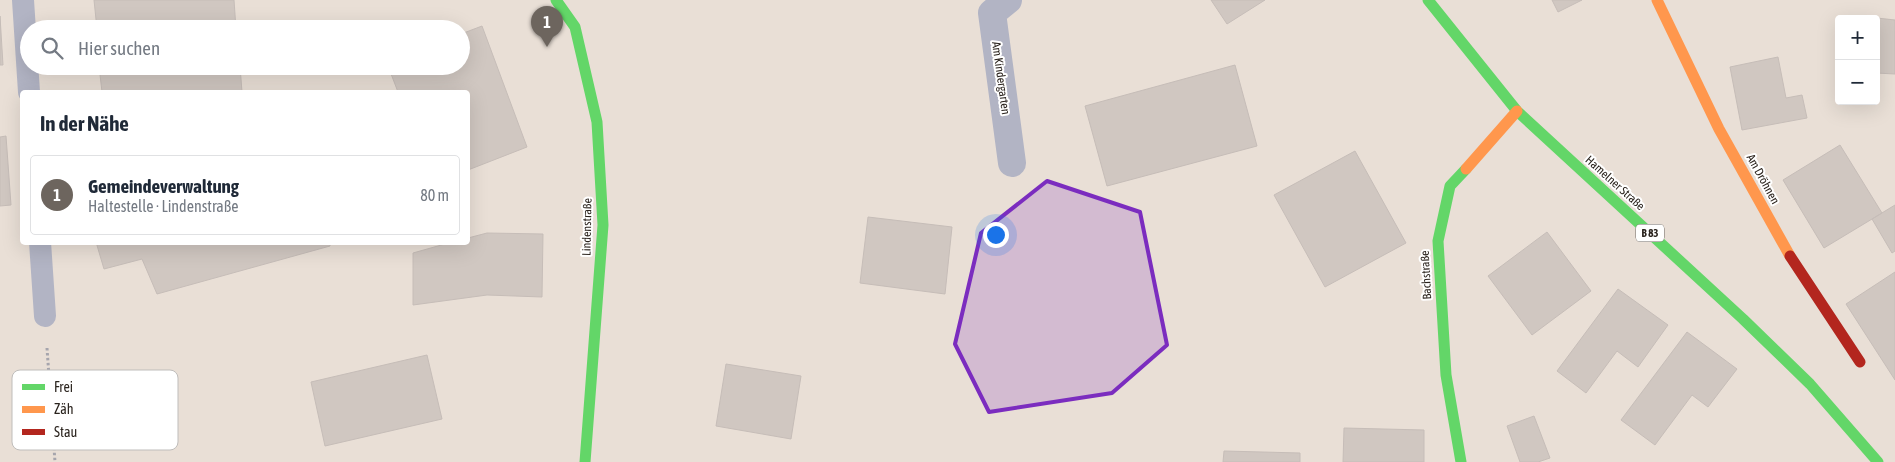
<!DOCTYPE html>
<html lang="de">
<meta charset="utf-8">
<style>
:root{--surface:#fff;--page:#f6f6f7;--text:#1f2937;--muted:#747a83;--line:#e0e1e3;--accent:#6d655e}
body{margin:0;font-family:"Asap Condensed",sans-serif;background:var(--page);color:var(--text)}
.controls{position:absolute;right:15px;top:15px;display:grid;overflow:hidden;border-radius:5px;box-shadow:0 5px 20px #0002}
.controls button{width:45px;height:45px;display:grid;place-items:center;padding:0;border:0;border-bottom:1px solid var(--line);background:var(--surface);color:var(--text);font:25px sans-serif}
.you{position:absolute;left:995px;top:234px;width:18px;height:18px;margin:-12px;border:4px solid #fff;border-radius:50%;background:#1a73e8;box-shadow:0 0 0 8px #1a73e833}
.badge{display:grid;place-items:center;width:32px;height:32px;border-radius:50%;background:var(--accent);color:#fff;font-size:16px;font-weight:700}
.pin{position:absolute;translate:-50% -41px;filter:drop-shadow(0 1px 2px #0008)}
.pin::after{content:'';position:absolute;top:26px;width:18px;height:15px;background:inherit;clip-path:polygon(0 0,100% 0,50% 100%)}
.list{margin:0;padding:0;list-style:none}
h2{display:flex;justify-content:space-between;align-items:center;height:65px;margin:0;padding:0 20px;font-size:21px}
h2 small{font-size:16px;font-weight:400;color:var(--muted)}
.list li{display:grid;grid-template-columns:32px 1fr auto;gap:15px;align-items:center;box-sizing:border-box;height:80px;margin:0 10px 10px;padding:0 10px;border:1px solid var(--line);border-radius:5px}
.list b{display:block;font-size:19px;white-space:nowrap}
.list p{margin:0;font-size:16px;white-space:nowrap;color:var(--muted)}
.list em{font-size:16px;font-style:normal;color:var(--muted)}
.icon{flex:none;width:28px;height:28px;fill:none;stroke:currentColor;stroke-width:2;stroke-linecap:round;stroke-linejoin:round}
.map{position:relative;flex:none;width:1895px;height:462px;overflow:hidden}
.search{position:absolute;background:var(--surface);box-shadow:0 5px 20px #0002;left:20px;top:20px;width:450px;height:55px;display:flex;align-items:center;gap:12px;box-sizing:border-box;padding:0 18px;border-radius:28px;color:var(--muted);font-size:19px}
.panel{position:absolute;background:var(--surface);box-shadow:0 5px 20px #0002;left:20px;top:90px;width:450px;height:155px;border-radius:5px}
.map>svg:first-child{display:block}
.building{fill:#d0c7c1;stroke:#c6bdb8}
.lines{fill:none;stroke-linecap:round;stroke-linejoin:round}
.path{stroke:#a6a5ad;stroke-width:3;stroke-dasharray:2.5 2.5;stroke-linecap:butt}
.lane{stroke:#b2b4c4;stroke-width:22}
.street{stroke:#b2b4c4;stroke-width:28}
.fast{stroke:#63d668;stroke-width:11}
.slow{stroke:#ff974d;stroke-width:11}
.jam{stroke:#b3261e;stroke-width:11}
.marked{fill:#7b2cbf;fill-opacity:0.2;stroke:#7b2cbf;stroke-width:4;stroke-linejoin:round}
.labels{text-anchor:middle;stroke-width:4;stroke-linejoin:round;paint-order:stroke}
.shield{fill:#fff;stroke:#6a6561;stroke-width:1}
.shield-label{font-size:11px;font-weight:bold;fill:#2a231d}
.street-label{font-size:12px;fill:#2a231d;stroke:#fff}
.key{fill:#fff;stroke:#bfbdbb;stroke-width:1}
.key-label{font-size:14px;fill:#2a231d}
</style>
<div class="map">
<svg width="1895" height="462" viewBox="0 0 1895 462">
<rect width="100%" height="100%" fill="#e9dfd6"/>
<path class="building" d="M 94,0 L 234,0 L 236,29 L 97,29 Z
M 1211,0 L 1265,0 L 1227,24 Z
M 1552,0 L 1582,0 L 1558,12 Z
M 0,16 L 3,65 L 0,65 Z
M 1877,18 L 1895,20 L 1895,74 L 1876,73 Z
M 482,26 L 527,147 L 468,170 L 468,92 L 398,92 L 388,66 L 461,66 L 461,34 Z
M 1778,57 L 1786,98 L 1802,95 L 1807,118 L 1742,130 L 1730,67 Z
M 1235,65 L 1257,146 L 1107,186 L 1085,106 Z
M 99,66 L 240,66 L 242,92 L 102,92 Z
M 6,136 L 11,205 L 0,206 L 0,137 Z
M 1840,145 L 1882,213 L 1824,248 L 1783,180 Z
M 1355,151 L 1406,243 L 1325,287 L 1274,195 Z
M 1895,205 L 1895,251 L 1892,253 L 1872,219 Z
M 868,217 L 952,227 L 945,294 L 860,283 Z
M 1547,232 L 1591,291 L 1532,335 L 1488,276 Z
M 487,233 L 543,234 L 542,297 L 487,295 L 413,305 L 413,253 L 452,242 L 468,242 L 468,238 Z
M 96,242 L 330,242 L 330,246 L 157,294 L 142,259 L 104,269 Z
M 1895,272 L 1895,380 L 1846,304 Z
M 1618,289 L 1668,325 L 1638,367 L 1617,351 L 1586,393 L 1557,371 Z
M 1687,332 L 1737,369 L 1708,407 L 1692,395 L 1655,445 L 1621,420 Z
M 427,355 L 442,419 L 325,446 L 311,382 Z
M 726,364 L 801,376 L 791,439 L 716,426 Z
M 1534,416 L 1550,458 L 1538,462 L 1520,462 L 1507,426 Z
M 1344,428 L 1424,430 L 1424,462 L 1343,462 Z
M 1224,451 L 1300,453 L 1300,462 L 1223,462 Z"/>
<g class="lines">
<path class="path" d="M 47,348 L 55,462"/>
<path class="lane" d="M 23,0 L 29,92
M 40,242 L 45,316"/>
<path class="street" d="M 1008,0 L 992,13 L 1012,163"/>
<path class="fast" d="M 556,0 L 575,27 L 597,122 L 603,225 L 585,462
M 1428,0 L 1517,111 L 1743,319 L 1810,384 L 1878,462
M 1461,462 L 1446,375 L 1438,241 L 1450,186 L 1466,169"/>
<path class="slow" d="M 1657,0 L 1719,129 L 1790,256
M 1466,169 L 1517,111"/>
<path class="jam" d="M 1790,256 L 1860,362"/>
</g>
<path class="marked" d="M 1047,181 L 1140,212 L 1167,345 L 1112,393 L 989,412 L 955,344 L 981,233 Z"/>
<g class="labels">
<rect class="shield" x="1636" y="224.5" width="28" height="17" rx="4"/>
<g class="shield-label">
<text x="1650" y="237">B 83</text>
</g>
<g class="street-label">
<text transform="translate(1001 78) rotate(82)" y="4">Am Kindergarten</text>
<text transform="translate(1763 179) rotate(61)" y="4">Am Dröhnen</text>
<text transform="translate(1615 183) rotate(42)" y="4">Hamelner Straße</text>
<text transform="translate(587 227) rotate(-89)" y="4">Lindenstraße</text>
<text transform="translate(1426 275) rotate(-93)" y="4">Bachstraße</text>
</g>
</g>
<rect x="12" y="370" width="166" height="80" rx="8" class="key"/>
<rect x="22" y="384" width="23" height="6" fill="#63d668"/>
<rect x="22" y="406" width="23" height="7" fill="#ff974d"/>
<rect x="22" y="429" width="23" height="6" fill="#b3261e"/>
<g class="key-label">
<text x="54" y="392">Frei</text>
<text x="54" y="414">Zäh</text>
<text x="54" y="437">Stau</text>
</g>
</svg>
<div class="controls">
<button>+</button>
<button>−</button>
</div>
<div class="you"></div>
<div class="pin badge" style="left:547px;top:47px">1</div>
<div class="search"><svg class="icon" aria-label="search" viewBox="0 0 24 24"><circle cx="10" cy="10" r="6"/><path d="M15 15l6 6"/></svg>Hier suchen</div>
<section class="panel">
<h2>In der Nähe<small></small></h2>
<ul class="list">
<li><span class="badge">1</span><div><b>Gemeindeverwaltung</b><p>Haltestelle · Lindenstraße</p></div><em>80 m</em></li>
</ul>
</section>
</div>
